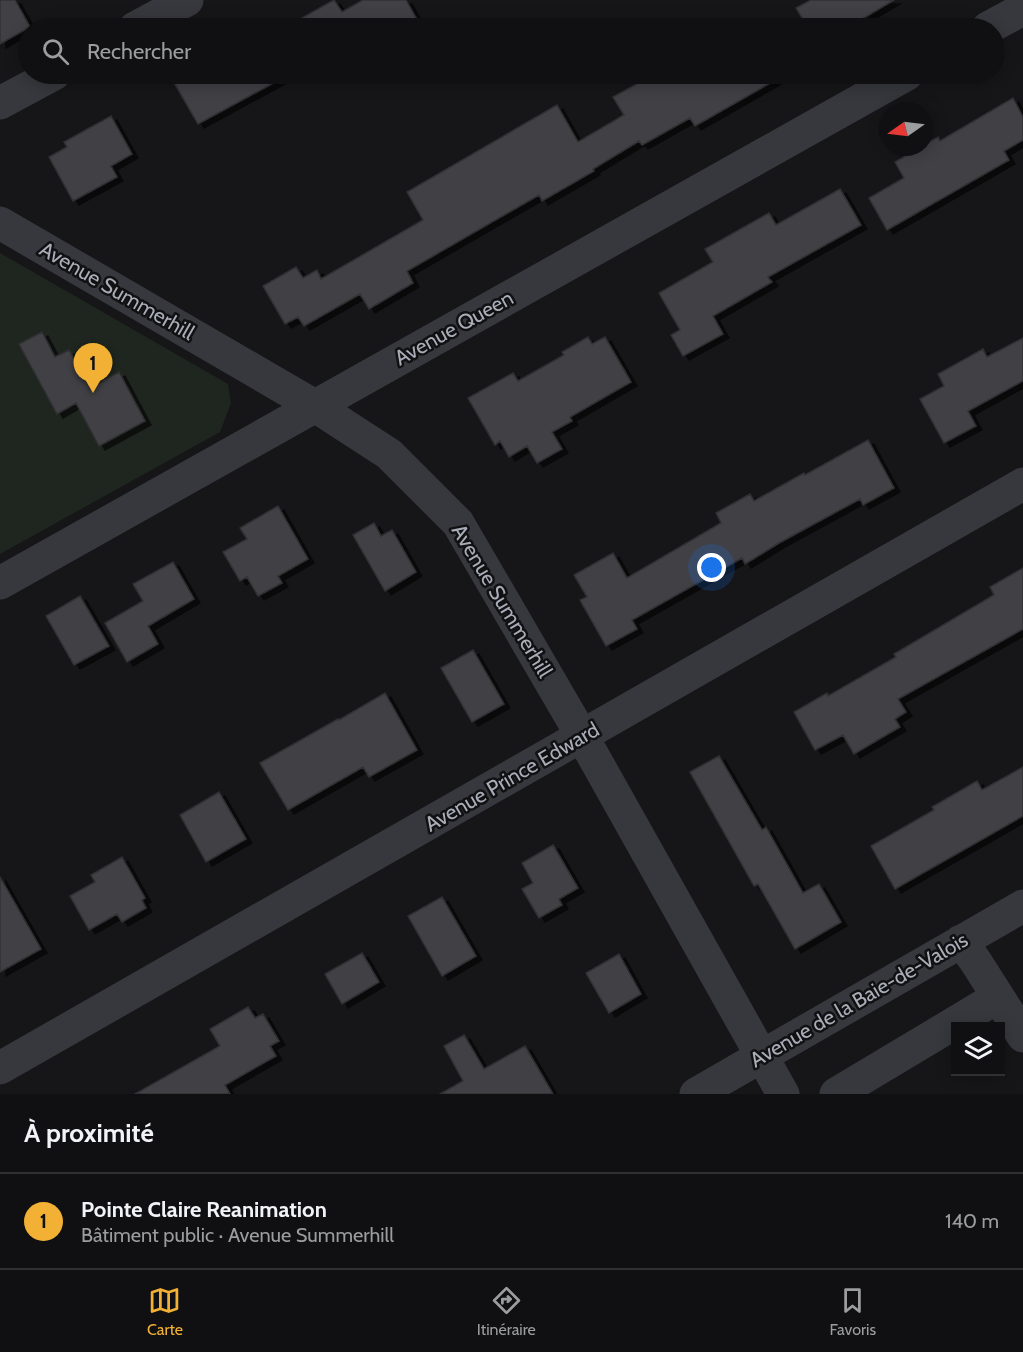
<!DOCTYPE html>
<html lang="fr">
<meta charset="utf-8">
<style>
:root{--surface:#101012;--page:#19191b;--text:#f1f3f6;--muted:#9c9d9f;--line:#303032;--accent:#f2b134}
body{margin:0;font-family:Cabin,sans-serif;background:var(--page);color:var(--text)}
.controls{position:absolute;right:18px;bottom:18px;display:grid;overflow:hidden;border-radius:0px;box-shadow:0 3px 15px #0003}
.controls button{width:54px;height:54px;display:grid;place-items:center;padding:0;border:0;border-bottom:2px solid var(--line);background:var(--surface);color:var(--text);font:30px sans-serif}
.compass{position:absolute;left:879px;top:102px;width:54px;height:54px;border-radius:50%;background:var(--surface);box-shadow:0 3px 15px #0003;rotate:256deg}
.you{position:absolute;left:712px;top:568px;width:21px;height:21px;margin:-15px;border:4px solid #fff;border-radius:50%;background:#1a73e8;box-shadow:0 0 0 9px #1a73e833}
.badge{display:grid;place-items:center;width:39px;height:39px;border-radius:50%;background:var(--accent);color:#111;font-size:20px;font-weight:700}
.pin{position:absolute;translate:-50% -50px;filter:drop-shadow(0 2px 3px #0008)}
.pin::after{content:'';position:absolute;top:32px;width:21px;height:18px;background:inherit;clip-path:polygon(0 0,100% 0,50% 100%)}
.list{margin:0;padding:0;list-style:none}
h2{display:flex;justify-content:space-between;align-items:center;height:78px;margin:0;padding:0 24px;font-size:26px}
h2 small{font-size:20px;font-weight:400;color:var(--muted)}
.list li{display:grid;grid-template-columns:39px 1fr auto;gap:18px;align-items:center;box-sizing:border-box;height:96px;padding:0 24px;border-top:2px solid var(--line)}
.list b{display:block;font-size:22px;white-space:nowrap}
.list p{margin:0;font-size:20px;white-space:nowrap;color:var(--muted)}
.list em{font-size:20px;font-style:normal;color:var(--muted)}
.icon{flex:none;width:33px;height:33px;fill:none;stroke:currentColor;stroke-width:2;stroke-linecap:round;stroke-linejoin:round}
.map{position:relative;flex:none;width:1023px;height:1094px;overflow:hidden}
.search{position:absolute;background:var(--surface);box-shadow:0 3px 15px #0003;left:18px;right:18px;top:18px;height:66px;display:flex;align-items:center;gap:15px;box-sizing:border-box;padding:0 21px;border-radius:33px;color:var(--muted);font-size:22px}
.sheet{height:174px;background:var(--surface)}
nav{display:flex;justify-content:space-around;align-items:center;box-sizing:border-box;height:84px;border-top:2px solid var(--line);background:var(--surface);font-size:16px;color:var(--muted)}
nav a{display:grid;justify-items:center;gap:3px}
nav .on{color:var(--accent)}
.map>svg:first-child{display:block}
.green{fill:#1e261f}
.building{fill:#404145;stroke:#303034;stroke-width:1.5;filter:url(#shadow)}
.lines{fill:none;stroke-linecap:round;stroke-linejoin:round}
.minor{stroke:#37383d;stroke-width:33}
.labels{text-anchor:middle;stroke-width:5;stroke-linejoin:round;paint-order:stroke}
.street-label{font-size:21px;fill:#a8adb8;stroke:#111113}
</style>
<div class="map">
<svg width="1023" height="1094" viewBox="0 0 1023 1094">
<defs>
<filter id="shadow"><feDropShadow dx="6" dy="4" stdDeviation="0" flood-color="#0009"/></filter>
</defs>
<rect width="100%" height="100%" fill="#161618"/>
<path class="green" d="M 0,253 L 228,384 L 231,403 L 220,432 L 0,554 Z"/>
<path class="building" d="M 0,0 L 15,0 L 30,27 L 0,44 Z
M 334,0 L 342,12 L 363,0 L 406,0 L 420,25 L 413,28 L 296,28 L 293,23 Z
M 811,0 L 894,0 L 857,22 L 859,26 L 854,28 L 808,28 L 796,8 Z
M 169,74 L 290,74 L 198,124 Z
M 655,74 L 786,74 L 695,126 L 690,118 L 642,145 L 639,141 L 593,169 L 594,171 L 542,201 L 539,195 L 407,271 L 413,283 L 369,309 L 360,294 L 304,326 L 298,317 L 285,324 L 263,286 L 296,267 L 303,278 L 317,270 L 321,279 L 423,220 L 407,192 L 557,105 L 578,142 L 624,115 L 613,97 Z
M 1013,98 L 1023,117 L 1023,140 L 1004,151 L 1009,160 L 887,230 L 869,198 L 904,178 L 895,162 L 921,147 L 924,147 L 924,145 L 938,137 L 940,141 Z
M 111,116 L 132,154 L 111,166 L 117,177 L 73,201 L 49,157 L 67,147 L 64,142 Z
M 840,189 L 861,225 L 768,277 L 772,282 L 713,316 L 723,334 L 683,356 L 671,335 L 680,330 L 659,293 L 713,262 L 705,249 L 769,213 L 776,225 Z
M 42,332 L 55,357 L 69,350 L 90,388 L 119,372 L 145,421 L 99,446 L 76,403 L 57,414 L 19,344 Z
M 588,337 L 592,344 L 605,337 L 631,382 L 570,417 L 572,421 L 552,432 L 562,449 L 537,463 L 527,446 L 509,457 L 500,441 L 495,445 L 468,398 L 513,373 L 518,381 L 564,355 L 562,352 Z
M 1023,338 L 1023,381 L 968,411 L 976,426 L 944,443 L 920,399 L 944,386 L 938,374 L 983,349 L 987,357 Z
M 868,440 L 894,488 L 863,505 L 860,499 L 779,543 L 745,564 L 742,558 L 632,620 L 637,629 L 606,646 L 580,600 L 587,597 L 574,575 L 613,553 L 627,578 L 721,523 L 716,513 L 750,494 L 754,501 L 804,473 L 805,475 Z
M 278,506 L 308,559 L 278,576 L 282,583 L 258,596 L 247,577 L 240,581 L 223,552 L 247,539 L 240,528 Z
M 374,523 L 381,536 L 392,530 L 416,572 L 385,591 L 353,535 Z
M 173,562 L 194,599 L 148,626 L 158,644 L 127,662 L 105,623 L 143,601 L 133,584 Z
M 1023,568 L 1023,629 L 898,699 L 906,712 L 895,719 L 900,727 L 854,754 L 843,735 L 815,750 L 794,712 L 827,693 L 828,696 L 896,657 L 894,654 L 994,595 L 990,587 Z
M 80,596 L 109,646 L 74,665 L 46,616 Z
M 473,650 L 504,704 L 472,722 L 441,668 Z
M 385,693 L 417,750 L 369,777 L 363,767 L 288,810 L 260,763 L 338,719 L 339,720 Z
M 719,756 L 762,830 L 766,827 L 803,893 L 819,884 L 841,922 L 795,949 L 758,884 L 754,886 L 690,772 Z
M 1023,767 L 1023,816 L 895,889 L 871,846 L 934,810 L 932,807 L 977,781 L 982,790 Z
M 219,792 L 246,839 L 206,862 L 180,815 Z
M 553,845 L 578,888 L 559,899 L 562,905 L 539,918 L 522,889 L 533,883 L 522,863 Z
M 122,857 L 145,898 L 142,900 L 146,908 L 122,922 L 117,914 L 89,930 L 70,896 L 95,882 L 91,875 Z
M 0,877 L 41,949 L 0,972 Z
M 442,897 L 476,956 L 442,976 L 408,916 Z
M 362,953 L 379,982 L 342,1004 L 325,974 Z
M 619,954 L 641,994 L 609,1013 L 586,973 Z
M 248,1007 L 255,1018 L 263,1014 L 279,1041 L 270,1046 L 276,1056 L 225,1085 L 230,1094 L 135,1094 L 220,1046 L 210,1029 Z
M 464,1035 L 484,1069 L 525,1046 L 553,1094 L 440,1094 L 463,1081 L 444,1046 Z"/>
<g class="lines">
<path class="minor" d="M 135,28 L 187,0
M 988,28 L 1023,9
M 0,103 L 54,74
M 0,223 L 315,406 L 389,454 L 458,523 L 582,736 L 783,1094
M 0,583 L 907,74
M 961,941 L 976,962 L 1023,1036
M 0,1068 L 1023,484
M 696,1094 L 1023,906
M 836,1094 L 998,997"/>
</g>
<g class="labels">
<g class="street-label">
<text transform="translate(117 291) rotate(30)" y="7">Avenue Summerhill</text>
<text transform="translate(454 328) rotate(-29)" y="7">Avenue Queen</text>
<text transform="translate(502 601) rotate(59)" y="7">Avenue Summerhill</text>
<text transform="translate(512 777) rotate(-30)" y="7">Avenue Prince Edward</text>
<text transform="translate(859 1000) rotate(-30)" y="7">Avenue de la Baie-de-Valois</text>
</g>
</g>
</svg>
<div class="controls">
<button><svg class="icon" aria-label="layers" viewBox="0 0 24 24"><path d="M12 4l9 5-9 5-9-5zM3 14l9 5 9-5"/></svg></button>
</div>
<svg class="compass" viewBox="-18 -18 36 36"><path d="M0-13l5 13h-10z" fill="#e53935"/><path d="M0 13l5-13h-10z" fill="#9c9d9f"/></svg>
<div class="you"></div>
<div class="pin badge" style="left:93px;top:393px">1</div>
<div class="search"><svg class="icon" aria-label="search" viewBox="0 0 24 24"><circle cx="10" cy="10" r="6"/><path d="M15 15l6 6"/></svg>Rechercher</div>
</div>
<section class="sheet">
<h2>À proximité<small></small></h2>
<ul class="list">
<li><span class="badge">1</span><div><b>Pointe Claire Reanimation</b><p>Bâtiment public · Avenue Summerhill</p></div><em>140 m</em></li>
</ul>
</section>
<nav>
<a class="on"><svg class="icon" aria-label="map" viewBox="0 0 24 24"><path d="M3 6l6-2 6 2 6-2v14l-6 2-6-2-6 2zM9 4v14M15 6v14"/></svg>Carte</a>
<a><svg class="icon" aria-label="directions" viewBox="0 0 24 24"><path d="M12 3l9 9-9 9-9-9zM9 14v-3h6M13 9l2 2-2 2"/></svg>Itinéraire</a>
<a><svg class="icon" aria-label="saved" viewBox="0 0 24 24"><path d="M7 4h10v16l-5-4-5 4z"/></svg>Favoris</a>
</nav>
